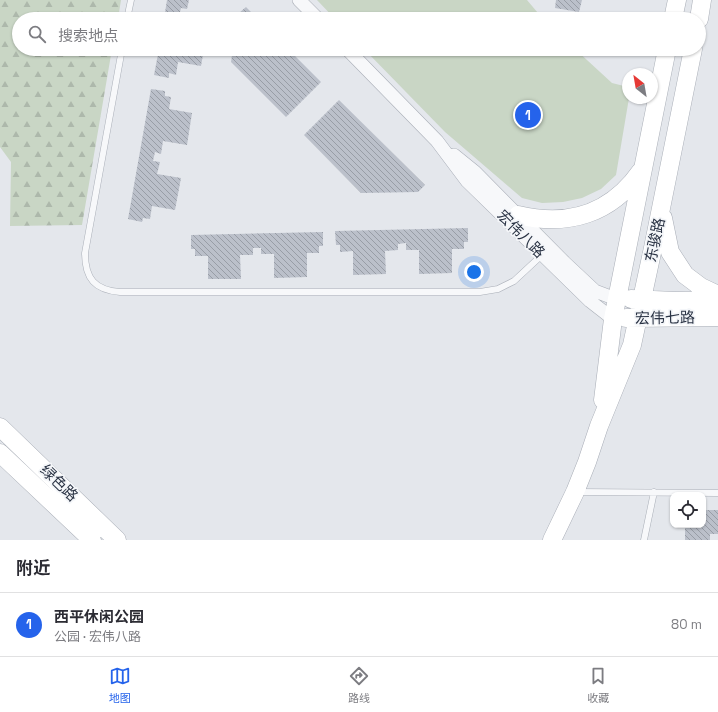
<!DOCTYPE html>
<html lang="zh">
<meta charset="utf-8">
<style>
:root{--surface:#fff;--page:#f2f2f3;--text:#2b2b33;--muted:#7c7c81;--line:#e1e1e2;--accent:#2563eb}
body{margin:0;font-family:"Space Grotesk","Noto Sans SC",sans-serif;background:var(--page);color:var(--text)}
.controls{position:absolute;right:12px;bottom:12px;display:grid;overflow:hidden;border-radius:8px;box-shadow:0 1px 3px #0004}
.controls button{width:36px;height:36px;display:grid;place-items:center;padding:0;border:0;border-bottom:1px solid var(--line);background:var(--surface);color:var(--text);font:20px sans-serif}
.compass{position:absolute;left:622px;top:68px;width:36px;height:36px;border-radius:50%;background:var(--surface);box-shadow:0 1px 3px #0004;rotate:329deg}
.you{position:absolute;left:474px;top:272px;width:14px;height:14px;margin:-10px;border:3px solid #fff;border-radius:50%;background:#1a73e8;box-shadow:0 0 0 6px #1a73e833}
.badge{display:grid;place-items:center;width:26px;height:26px;border-radius:50%;background:var(--accent);color:#fff;font-size:13px;font-weight:700}
.pin{position:absolute;translate:-50% -50%;border:2px solid #fff;box-shadow:0 1px 4px #0006}
.list{margin:0;padding:0;list-style:none}
h2{display:flex;justify-content:space-between;align-items:center;height:52px;margin:0;padding:0 16px;font-size:17px}
h2 small{font-size:13px;font-weight:400;color:var(--muted)}
.list li{display:grid;grid-template-columns:26px 1fr auto;gap:12px;align-items:center;box-sizing:border-box;height:64px;padding:0 16px;border-top:1px solid var(--line)}
.list b{display:block;font-size:15px;white-space:nowrap}
.list p{margin:0;font-size:13px;white-space:nowrap;color:var(--muted)}
.list em{font-size:13px;font-style:normal;color:var(--muted)}
.icon{flex:none;width:22px;height:22px;fill:none;stroke:currentColor;stroke-width:2;stroke-linecap:round;stroke-linejoin:round}
.map{position:relative;flex:none;width:718px;height:540px;overflow:hidden}
.search{position:absolute;background:var(--surface);box-shadow:0 1px 3px #0004;left:12px;right:12px;top:12px;height:44px;display:flex;align-items:center;gap:10px;box-sizing:border-box;padding:0 14px;border-radius:22px;color:var(--muted);font-size:15px}
.sheet{height:116px;background:var(--surface)}
nav{display:flex;justify-content:space-around;align-items:center;box-sizing:border-box;height:56px;border-top:1px solid var(--line);background:var(--surface);font-size:11px;color:var(--muted)}
nav a{display:grid;justify-items:center;gap:2px}
nav .on{color:var(--accent)}
.map>svg:first-child{display:block}
.green{fill:#c9d6c5}
.forest{fill:url(#forest-firs)}
.building{fill:url(#building-back-hatch)}
.lines{fill:none;stroke-linecap:round;stroke-linejoin:round}
.lane-casing{stroke:#a9aeb7;stroke-width:7}
.street-casing{stroke:#a9aeb7;stroke-width:14}
.secondary-casing{stroke:#a9aeb7;stroke-width:19}
.lane{stroke:#f7f8fa;stroke-width:6}
.street{stroke:#f7f8fa;stroke-width:13}
.secondary{stroke:#fff;stroke-width:18}
.labels{text-anchor:middle;stroke-width:3.5;stroke-linejoin:round;paint-order:stroke}
.street-label{font-size:15px;fill:#2b3445;stroke:#f4f6f9}
</style>
<div class="map">
<svg width="718" height="540" viewBox="0 0 718 540">
<defs>
<pattern id="forest-firs" width="22" height="20" patternUnits="userSpaceOnUse"><rect width="22" height="20" fill="#c9d6c5"/><path d="M5 1l3.5 6h-7zM16 11l3.5 6h-7z" fill="#adb8ab"/></pattern>
<pattern id="building-back-hatch" width="6" height="6" patternUnits="userSpaceOnUse"><rect width="6" height="6" fill="#bbc0ca"/><path d="M-1 5l2 2M0 0l6 6M5-1l2 2" fill="none" stroke="#989da6"/></pattern>
</defs>
<rect width="100%" height="100%" fill="#e4e7ec"/>
<path class="green" d="M 317,0 L 527,0 L 543,19 L 335,19 Z
M 364,49 L 575,49 L 612,83 L 628,87 L 628,98 L 629,98 L 616,175 L 601,189 L 582,198 L 563,202 L 542,203 L 522,198 L 445,132 Z"/>
<path class="forest" d="M 0,0 L 121,0 L 118,19 L 19,19 L 19,49 L 112,49 L 82,225 L 10,226 L 11,162 L 0,147 Z"/>
<path class="building" d="M 167,0 L 189,0 L 187,9 L 181,8 L 179,16 L 186,18 L 186,19 L 164,19 Z
M 556,0 L 582,0 L 579,12 L 555,8 Z
M 246,7 L 258,19 L 238,19 L 239,13 Z
M 159,49 L 204,49 L 201,66 L 178,62 L 176,75 L 169,73 L 169,78 L 154,75 Z
M 233,49 L 288,49 L 321,82 L 286,117 L 231,62 Z
M 151,89 L 165,91 L 165,96 L 171,97 L 169,109 L 192,113 L 187,145 L 163,141 L 161,154 L 155,152 L 153,161 L 160,162 L 157,174 L 181,178 L 175,210 L 152,206 L 150,219 L 143,218 L 142,222 L 128,219 Z
M 339,100 L 425,185 L 418,192 L 361,193 L 304,135 Z
M 468,228 L 468,242 L 464,242 L 464,249 L 452,249 L 452,273 L 419,274 L 419,250 L 406,250 L 406,243 L 398,244 L 398,250 L 385,251 L 386,274 L 353,275 L 353,251 L 340,252 L 340,245 L 336,245 L 335,231 Z
M 323,232 L 323,246 L 319,246 L 319,253 L 307,253 L 307,277 L 274,278 L 274,254 L 261,254 L 261,248 L 253,248 L 253,255 L 240,255 L 241,279 L 208,279 L 208,256 L 195,256 L 195,249 L 191,249 L 191,235 Z
M 703,510 L 718,510 L 718,534 L 710,534 L 710,540 L 685,540 L 685,525 L 703,525 Z
M 672,513 L 673,513 L 673,524 L 672,524 Z"/>
<g class="lines">
<g class="lane-casing">
<path id="lane" d="M 127,19 L 131,0
M 122,49 L 85,253 C 85,279 95,290 120,292 L 480,292 L 498,289 L 514,281 L 542,255
M 577,492 L 718,493
M 644,540 L 654,492"/>
</g>
<g class="street-casing">
<path id="street" d="M 299,0 L 318,19
M 347,49 L 437,141 L 467,181 L 590,301 L 613,319
M 454,155 L 475,172 L 564,262 L 595,291 L 616,299"/>
</g>
<g class="secondary-casing">
<path id="secondary" d="M 673,19 L 677,0
M 699,19 L 702,0
M 518,215 C 568,227 611,214 641,171
M 663,218 L 670,252 L 685,275 L 701,287 L 718,295
M 631,299 L 675,301 L 718,300
M 626,318 L 718,317
M 603,400 L 613,319 L 667,49
M 0,427 L 117,540
M 0,453 L 92,540
M 552,540 L 575,492 L 587,462 L 599,426 L 632,345 L 653,248 L 693,49"/>
</g>
<use href="#lane" class="lane"/>
<use href="#street" class="street"/>
<use href="#secondary" class="secondary"/>
</g>
<g class="labels">
<g class="street-label">
<text transform="translate(521 234) rotate(45)" y="5">宏伟八路</text>
<text transform="translate(655 240) rotate(-78)" y="5">东骏路</text>
<text transform="translate(665 318) rotate(-1)" y="5">宏伟七路</text>
<text transform="translate(59 483) rotate(44)" y="5">绿色路</text>
</g>
</g>
</svg>
<div class="controls">
<button><svg class="icon" aria-label="locate" viewBox="0 0 24 24"><circle cx="12" cy="12" r="6"/><path d="M12 2v4M12 18v4M2 12h4M18 12h4"/></svg></button>
</div>
<svg class="compass" viewBox="-18 -18 36 36"><path d="M0-13l5 13h-10z" fill="#e53935"/><path d="M0 13l5-13h-10z" fill="#7c7c81"/></svg>
<div class="you"></div>
<div class="pin badge" style="left:528px;top:115px">1</div>
<div class="search"><svg class="icon" aria-label="search" viewBox="0 0 24 24"><circle cx="10" cy="10" r="6"/><path d="M15 15l6 6"/></svg>搜索地点</div>
</div>
<section class="sheet">
<h2>附近<small></small></h2>
<ul class="list">
<li><span class="badge">1</span><div><b>西平休闲公园</b><p>公园 · 宏伟八路</p></div><em>80 m</em></li>
</ul>
</section>
<nav>
<a class="on"><svg class="icon" aria-label="map" viewBox="0 0 24 24"><path d="M3 6l6-2 6 2 6-2v14l-6 2-6-2-6 2zM9 4v14M15 6v14"/></svg>地图</a>
<a><svg class="icon" aria-label="directions" viewBox="0 0 24 24"><path d="M12 3l9 9-9 9-9-9zM9 14v-3h6M13 9l2 2-2 2"/></svg>路线</a>
<a><svg class="icon" aria-label="saved" viewBox="0 0 24 24"><path d="M7 4h10v16l-5-4-5 4z"/></svg>收藏</a>
</nav>
